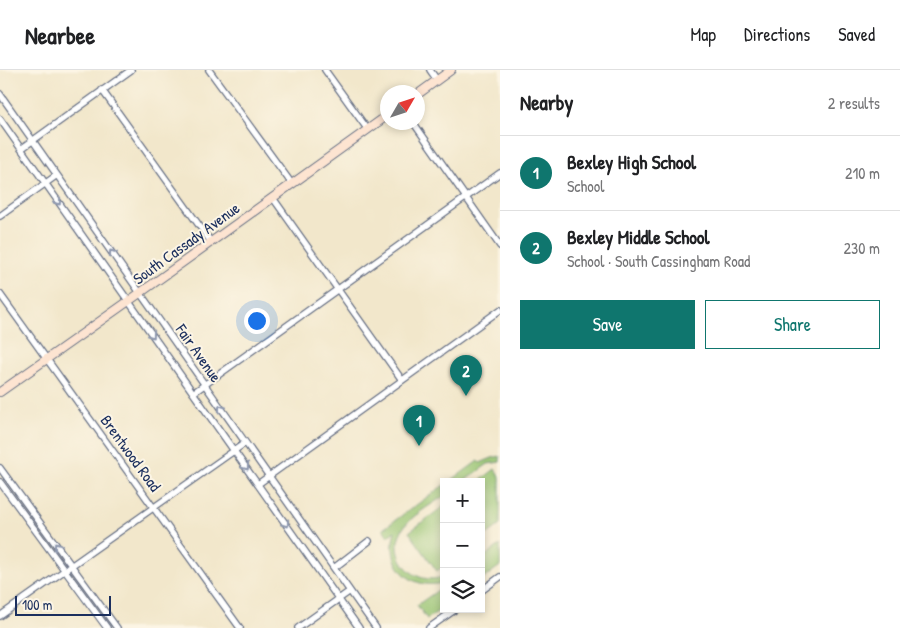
<!DOCTYPE html>
<meta charset="utf-8">
<style>
:root{--surface:#fff;--page:#f2f2f2;--text:#202124;--muted:#757577;--line:#e0e0e0;--accent:#0f766e}
body{margin:0;font-family:"Patrick Hand",sans-serif;background:var(--page);color:var(--text)}
.controls{position:absolute;right:15px;bottom:15px;display:grid;overflow:hidden;border-radius:0px;box-shadow:0 2px 8px #0003}
.controls button{width:45px;height:45px;display:grid;place-items:center;padding:0;border:0;border-bottom:1px solid var(--line);background:var(--surface);color:var(--text);font:25px sans-serif}
.compass{position:absolute;left:380px;top:15px;width:45px;height:45px;border-radius:50%;background:var(--surface);box-shadow:0 2px 8px #0003;rotate:51deg}
.scale{position:absolute;left:15px;bottom:12px;width:96px;box-sizing:border-box;padding-left:5px;border:2px solid #1b2f5e;border-top:0;font-size:14px;line-height:18px;white-space:nowrap;color:#1b2f5e;-webkit-text-stroke:4px #fcf5e5;paint-order:stroke}
.you{position:absolute;left:256px;top:250px;width:18px;height:18px;margin:-12px;border:4px solid #fff;border-radius:50%;background:#1a73e8;box-shadow:0 0 0 8px #1a73e833}
.badge{display:grid;place-items:center;width:32px;height:32px;border-radius:50%;background:var(--accent);color:#fff;font-size:16px;font-weight:700}
.pin{position:absolute;translate:-50% -41px;filter:drop-shadow(0 1px 2px #0008)}
.pin::after{content:'';position:absolute;top:26px;width:18px;height:15px;background:inherit;clip-path:polygon(0 0,100% 0,50% 100%)}
.list{margin:0;padding:0;list-style:none}
h2{display:flex;justify-content:space-between;align-items:center;height:65px;margin:0;padding:0 20px;font-size:21px}
h2 small{font-size:16px;font-weight:400;color:var(--muted)}
.list li{display:grid;grid-template-columns:32px 1fr auto;gap:15px;align-items:center;box-sizing:border-box;height:75px;padding:0 20px;border-top:1px solid var(--line)}
.list b{display:block;font-size:19px;white-space:nowrap}
.list p{margin:0;font-size:16px;white-space:nowrap;color:var(--muted)}
.list em{font-size:16px;font-style:normal;color:var(--muted)}
.actions{display:flex;gap:10px;padding:15px 20px}
.actions a{flex:1;padding:11px 0;border:1px solid var(--accent);border-radius:0px;text-align:center;font-size:18px;color:var(--accent)}
.actions .main{background:var(--accent);color:#fff}
.icon{flex:none;width:28px;height:28px;fill:none;stroke:currentColor;stroke-width:2;stroke-linecap:round;stroke-linejoin:round}
.map{position:relative;flex:none;width:500px;height:558px;overflow:hidden}
header{display:flex;align-items:center;gap:30px;box-sizing:border-box;height:70px;padding:0 25px;background:var(--surface);border-bottom:1px solid var(--line)}
header strong{font-size:24px}
nav{display:flex;gap:28px;margin-inline-start:auto;font-size:18px}
main{display:flex}
aside{flex:1;background:var(--surface)}
.map>svg:first-child{display:block}
.green{fill:#97c371;stroke:#597968}
.lines{fill:none;stroke-linecap:round;stroke-linejoin:round}
.street-casing{stroke:#666f84;stroke-width:8}
.secondary-casing{stroke:#666f84;stroke-width:10}
.street{stroke:#fff;stroke-width:5.5}
.secondary{stroke:#fde4d1;stroke-width:8}
.oneway{stroke:#8d97ae}
.labels{text-anchor:middle;stroke-width:4;stroke-linejoin:round;paint-order:stroke}
.street-label{font-size:16px;fill:#1b2f5e;stroke:#fcf5e5}
</style>
<header>
<strong>Nearbee</strong>
<nav><a>Map</a><a>Directions</a><a>Saved</a></nav>
</header>
<main>
<div class="map">
<svg width="500" height="558" viewBox="0 0 500 558">
<rect width="100%" height="100%" fill="#fcf5e5"/>
<filter id="ink" filterUnits="userSpaceOnUse"><feTurbulence type="fractalNoise" baseFrequency=".02" numOctaves="2"/><feDisplacementMap in="SourceGraphic" scale="10" xChannelSelector="R" yChannelSelector="G"/><feConvolveMatrix kernelMatrix="1 2 1 2 8 2 1 2 1" color-interpolation-filters="sRGB"/></filter>
<filter id="wash" filterUnits="userSpaceOnUse"><feTurbulence type="fractalNoise" baseFrequency=".0096" numOctaves="4" result="noise"/><feDisplacementMap in="SourceGraphic" scale="20" xChannelSelector="R" yChannelSelector="G"/><feGaussianBlur stdDeviation="1.12" result="paint"/><feColorMatrix in="noise" values="0 0 0 0 0 0 0 0 0 0 0 0 0 0 0 0 0 1.4 0 .05"/><feComposite in="paint" operator="in"/></filter>
<g filter="url(#wash)">
<rect width="100%" height="100%" fill="#f2e7cb"/>
<path class="green" d="M 500,386 L 500,392 L 488,394 L 463,412 L 449,412 L 478,391 L 480,393 L 492,388 Z
M 495,399 L 500,407 L 500,455 L 481,469 L 481,412 L 478,412 Z
M 444,415 L 444,426 C 431,435 409,447 402,460 C 387,487 416,519 444,506 L 443,513 C 409,521 385,494 395,461 L 388,466 L 383,459 Z
M 444,436 L 444,496 L 437,501 L 409,462 Z
M 500,475 L 500,496 L 481,510 L 481,489 Z
M 444,516 L 444,537 L 427,549 L 417,535 Z"/>
</g>
<g filter="url(#ink)">
<g class="lines">
<g class="street-casing">
<path id="street" d="M 209,0 L 292,114
M 325,0 L 368,60
M 430,0 L 437,10
M 102,20 L 211,172
M 0,24 L 376,558
M 0,49 L 359,558
M 413,52 L 500,176
M 21,79 L 131,0
M 273,128 L 402,310
M 0,146 L 57,105
M 0,224 L 240,558
M 193,323 L 500,103
M 0,398 L 117,558
M 0,412 L 107,558
M 258,414 L 500,240
M 334,498 L 369,471
M 481,521 L 500,507
M 0,546 L 245,373
M 298,558 L 350,521
M 429,558 L 456,539"/>
</g>
<g class="secondary-casing">
<path id="secondary" d="M 418,24 L 451,0
M 0,322 L 140,223 L 388,45"/>
</g>
<use href="#street" class="street"/>
<use href="#secondary" class="secondary"/>
</g>
<defs><path id="oneway-chevron" d="M-2-3.5L2.5 0L-2 3.5" fill="none" stroke-width="1.6" stroke-linecap="round" stroke-linejoin="round" transform="scale(1.25)"/></defs>
<g class="oneway">
<use href="#oneway-chevron" transform="translate(58 132) rotate(55)"/>
<use href="#oneway-chevron" transform="translate(112 183) rotate(-125)"/>
<use href="#oneway-chevron" transform="translate(152 265) rotate(55)"/>
<use href="#oneway-chevron" transform="translate(221 338) rotate(-125)"/>
<use href="#oneway-chevron" transform="translate(246 397) rotate(55)"/>
<use href="#oneway-chevron" transform="translate(286 454) rotate(55)"/>
<use href="#oneway-chevron" transform="translate(57 476) rotate(-126)"/>
</g>
</g>
<g class="labels">
<g class="street-label">
<text transform="translate(186 173) rotate(-36)" y="6">South Cassady Avenue</text>
<text transform="translate(199 283) rotate(55)" y="6">Fair Avenue</text>
<text transform="translate(131 383) rotate(54)" y="6">Brentwood Road</text>
</g>
</g>
</svg>
<div class="controls">
<button>+</button>
<button>−</button>
<button><svg class="icon" aria-label="layers" viewBox="0 0 24 24"><path d="M12 4l9 5-9 5-9-5zM3 14l9 5 9-5"/></svg></button>
</div>
<svg class="compass" viewBox="-18 -18 36 36"><path d="M0-13l5 13h-10z" fill="#e53935"/><path d="M0 13l5-13h-10z" fill="#757577"/></svg>
<div class="scale">100 m</div>
<div class="you"></div>
<div class="pin badge" style="left:419px;top:376px">1</div>
<div class="pin badge" style="left:466px;top:326px">2</div>
</div>
<aside>
<h2>Nearby<small>2 results</small></h2>
<ul class="list">
<li><span class="badge">1</span><div><b>Bexley High School</b><p>School</p></div><em>210 m</em></li>
<li><span class="badge">2</span><div><b>Bexley Middle School</b><p>School · South Cassingham Road</p></div><em>230 m</em></li>
</ul>
<div class="actions"><a class="main">Save</a><a>Share</a></div>
</aside>
</main>
